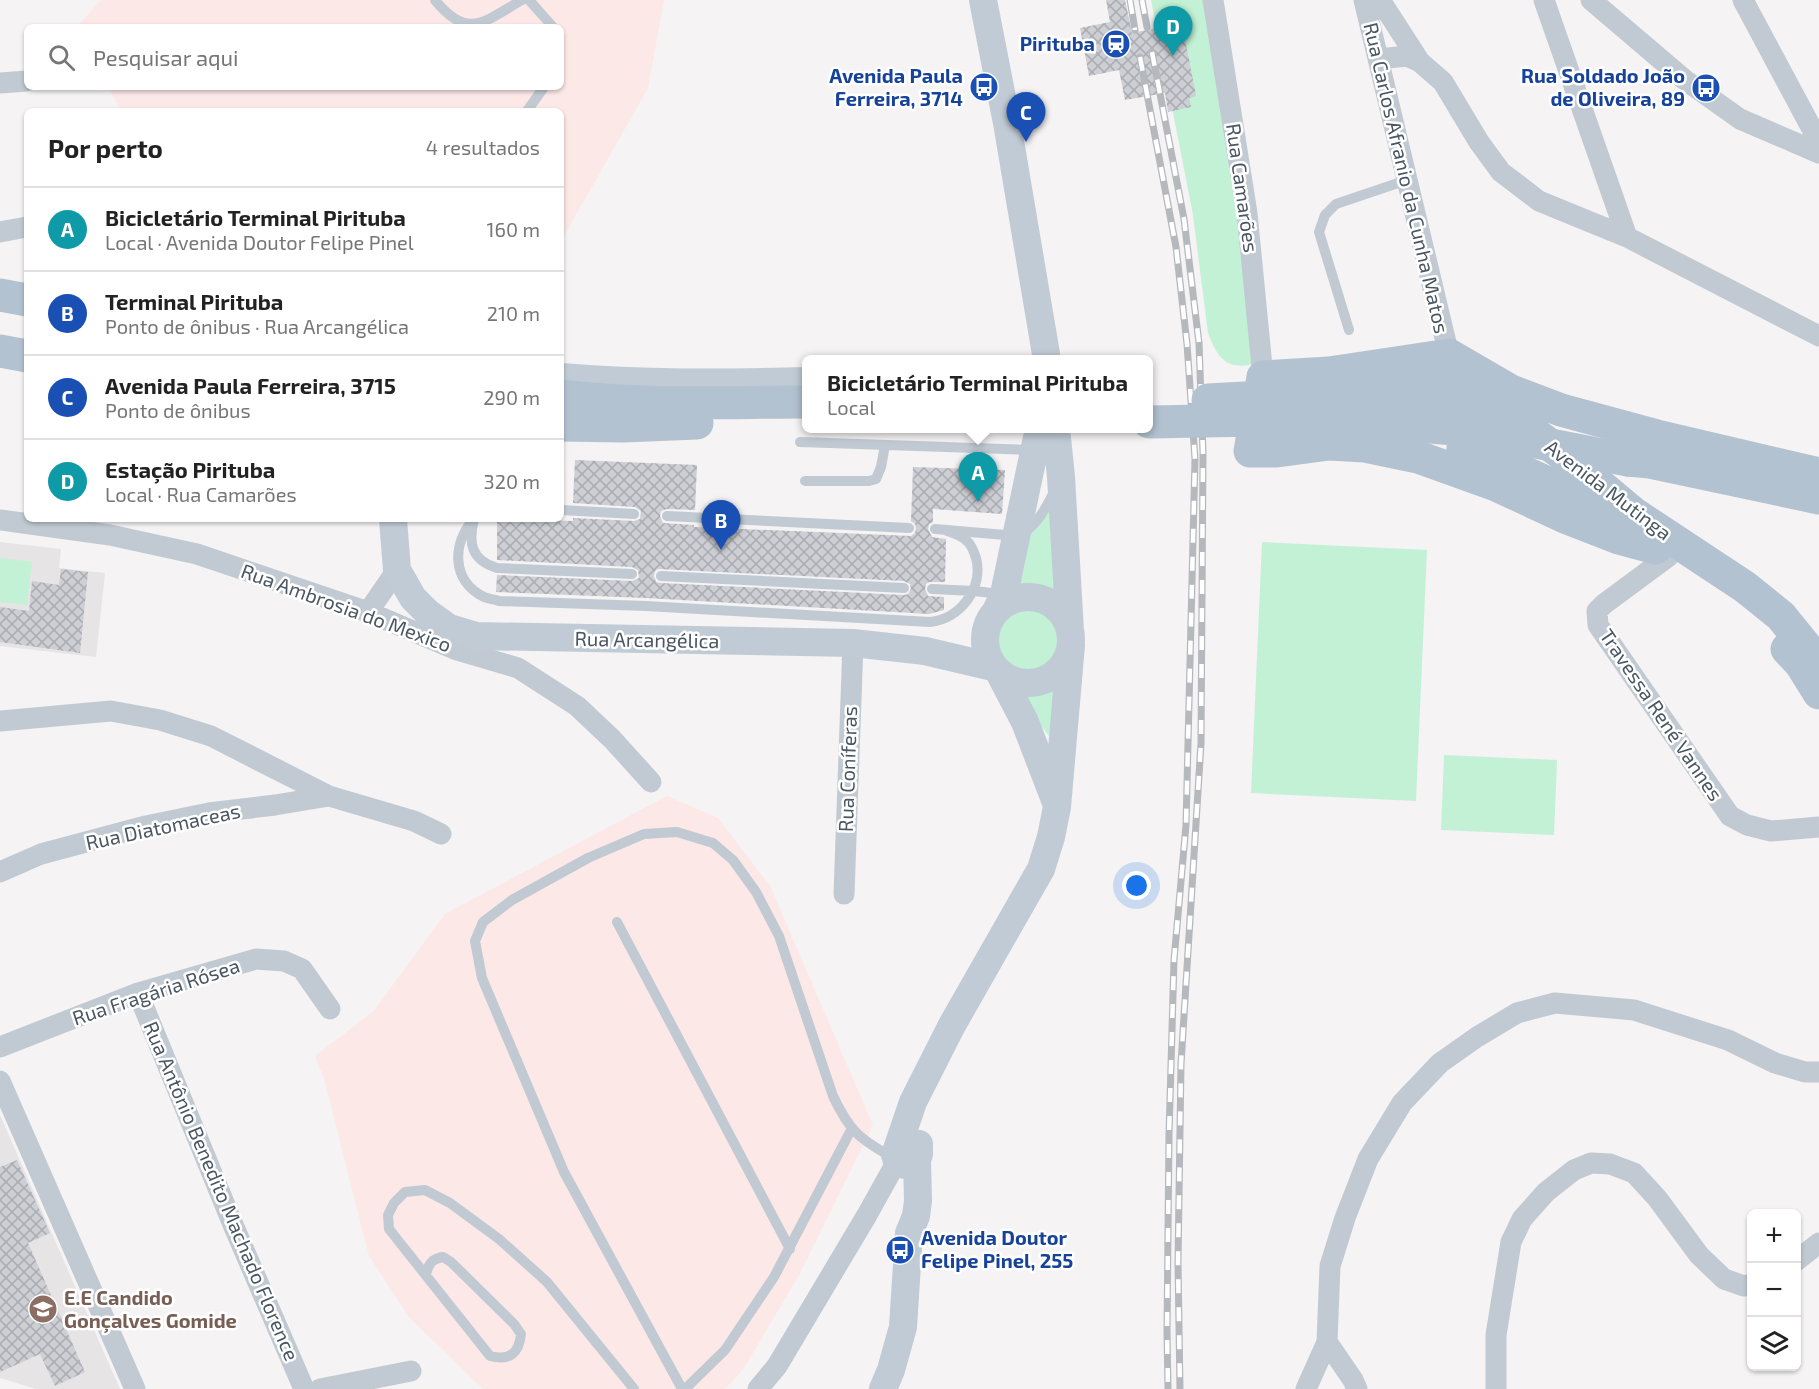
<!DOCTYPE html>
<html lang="pt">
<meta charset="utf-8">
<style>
:root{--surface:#fff;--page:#f6f6f6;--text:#222;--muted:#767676;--line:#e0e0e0;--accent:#7c3aed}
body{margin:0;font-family:"Exo 2",sans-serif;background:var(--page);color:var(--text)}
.controls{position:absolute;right:18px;bottom:18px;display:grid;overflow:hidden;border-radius:9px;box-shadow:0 2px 4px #0004}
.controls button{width:54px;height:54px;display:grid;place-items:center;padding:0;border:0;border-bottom:2px solid var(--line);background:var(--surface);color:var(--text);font:30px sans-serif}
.you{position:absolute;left:1137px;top:886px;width:21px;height:21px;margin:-15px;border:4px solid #fff;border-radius:50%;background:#1a73e8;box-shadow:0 0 0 9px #1a73e833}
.badge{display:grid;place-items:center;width:39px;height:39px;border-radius:50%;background:var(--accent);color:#fff;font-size:20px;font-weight:700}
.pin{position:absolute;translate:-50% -50px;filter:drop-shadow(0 2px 3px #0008)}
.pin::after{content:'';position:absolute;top:32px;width:21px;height:18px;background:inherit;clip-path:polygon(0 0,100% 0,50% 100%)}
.popup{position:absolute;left:802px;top:355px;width:351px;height:78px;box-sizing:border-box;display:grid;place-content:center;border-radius:9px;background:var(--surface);filter:drop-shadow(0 2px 4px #0005);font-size:20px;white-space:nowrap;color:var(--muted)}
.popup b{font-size:22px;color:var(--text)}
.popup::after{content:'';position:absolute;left:50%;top:100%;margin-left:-12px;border:12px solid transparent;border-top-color:var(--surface)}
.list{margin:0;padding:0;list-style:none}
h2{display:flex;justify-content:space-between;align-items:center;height:78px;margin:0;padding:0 24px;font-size:26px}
h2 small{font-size:20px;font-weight:400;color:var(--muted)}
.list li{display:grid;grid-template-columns:39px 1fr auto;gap:18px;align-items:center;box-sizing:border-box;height:84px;padding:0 24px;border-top:2px solid var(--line)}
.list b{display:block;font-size:22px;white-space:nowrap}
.list p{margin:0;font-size:20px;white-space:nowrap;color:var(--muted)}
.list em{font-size:20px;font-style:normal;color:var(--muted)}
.icon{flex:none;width:33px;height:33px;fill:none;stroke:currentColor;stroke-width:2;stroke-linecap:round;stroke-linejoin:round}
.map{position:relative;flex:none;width:1819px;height:1389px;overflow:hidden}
.search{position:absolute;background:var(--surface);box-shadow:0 2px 4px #0004;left:24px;top:24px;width:540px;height:66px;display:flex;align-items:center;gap:15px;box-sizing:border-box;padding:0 21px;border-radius:9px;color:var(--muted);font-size:22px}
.panel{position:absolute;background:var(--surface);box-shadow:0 2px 4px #0004;left:24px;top:108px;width:540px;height:414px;border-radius:9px}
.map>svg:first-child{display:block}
.education{fill:#e6e4e5}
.medical{fill:#fce8e6}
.green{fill:#c3f1d5}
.building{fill:url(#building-cross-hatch);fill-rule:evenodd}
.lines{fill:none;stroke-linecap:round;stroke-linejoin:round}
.lane{stroke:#c1cad2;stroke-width:10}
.street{stroke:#c1cad2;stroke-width:21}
.secondary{stroke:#c1cbd6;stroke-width:28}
.primary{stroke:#b3c2d1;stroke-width:33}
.rail-casing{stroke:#b5b8bd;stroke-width:7}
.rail{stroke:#fff;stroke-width:4.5;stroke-dasharray:14;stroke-linecap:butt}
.primary-bridge{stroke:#b3c2d1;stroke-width:33}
.labels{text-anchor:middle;stroke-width:5;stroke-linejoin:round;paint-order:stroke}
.transit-label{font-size:20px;font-weight:bold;fill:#164399;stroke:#fff;text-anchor:end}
.street-label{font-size:20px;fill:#4a5661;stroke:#fff}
.education-label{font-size:20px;font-weight:bold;fill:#785e54;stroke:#fff;text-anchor:start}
</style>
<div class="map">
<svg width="1819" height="1389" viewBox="0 0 1819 1389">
<defs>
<pattern id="building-cross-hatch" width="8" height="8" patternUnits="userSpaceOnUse" patternTransform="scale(1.5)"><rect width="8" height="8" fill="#cdcfd5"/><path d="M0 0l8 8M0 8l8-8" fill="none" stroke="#a8abb0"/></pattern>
</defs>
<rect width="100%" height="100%" fill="#f5f3f3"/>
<path class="education" d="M 0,542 L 61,549 L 59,568 L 105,573 L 96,657 L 0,646 Z
M 0,1115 L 120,1389 L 36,1389 L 0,1378 Z"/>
<path class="medical" d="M 101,0 L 664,0 L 648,88 L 561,241 L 561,111 L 122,111 L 108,87 L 561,87 L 561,27 L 77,27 Z
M 667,796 L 718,818 L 770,886 L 873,1125 L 799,1275 L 744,1368 L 725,1389 L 483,1389 L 409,1317 L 369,1256 L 324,1078 L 315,1056 L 373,1012 L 445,914 Z"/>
<path class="green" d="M 1151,0 L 1204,0 L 1259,364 C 1252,364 1242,367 1235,365 C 1220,363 1213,346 1208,333 L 1193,215 Z
M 1051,505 L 1061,609 C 1045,594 1028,594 1007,592 L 1020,537 Z
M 1262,542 L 1427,550 L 1416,801 L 1251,793 Z
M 0,558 L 32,562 L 27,605 L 0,602 Z
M992 641a34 34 0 1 1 68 0a34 34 0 1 1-68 0Z
M 1059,678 L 1049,736 L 1007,683 C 1029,689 1038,688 1059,678 Z
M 1444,755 L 1557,760 L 1554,835 L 1441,830 Z"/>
<path class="building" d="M 1106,0 L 1125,0 L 1132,33 L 1166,26 L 1163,9 L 1179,7 L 1196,96 L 1189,98 L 1191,107 L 1168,112 L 1165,93 L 1125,100 L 1119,70 L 1089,76 L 1080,28 L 1110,22 Z
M 575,460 L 697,465 L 695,510 L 667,509 L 661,511 L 660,516 L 663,523 L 694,525 L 694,527 L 911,536 L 915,533 L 916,528 L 915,524 L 911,521 L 913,467 L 1005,470 L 1002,514 L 933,509 L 933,522 L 929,524 L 928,529 L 932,537 L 946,539 L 945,582 L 929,582 L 926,584 L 925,589 L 928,596 L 944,597 L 944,610 L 929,614 L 646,598 L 496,592 L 497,575 L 632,581 L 639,578 L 638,570 L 632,567 L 497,560 L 497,519 L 573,521 L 573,518 L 634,521 L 640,519 L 641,511 L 635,507 L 573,503 ZM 658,569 L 904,581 L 910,584 L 911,589 L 908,594 L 904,595 L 661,583 L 656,582 L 654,576 L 655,571 Z
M 61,569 L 88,572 L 80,653 L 0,642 L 0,607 L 29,611 L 32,581 L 59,585 Z
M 17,1160 L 50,1233 L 28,1243 L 85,1372 L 55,1386 L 40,1354 L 0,1372 L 0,1167 Z"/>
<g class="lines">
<path class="lane" d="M 435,0 C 468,41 485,21 522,0
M 529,0 L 553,27
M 527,111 L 544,87
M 1349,330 L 1319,232 L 1325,215 L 1336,204 L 1407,180
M 800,442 L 1034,450
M 805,481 L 869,481 L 876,479 L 881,467 L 885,445
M 561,510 L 634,514
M 667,516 L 909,528
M 474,519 C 452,543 451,581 484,597 C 488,599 494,599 499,601 L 646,606 L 930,622 C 960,619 984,588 976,558 C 974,552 972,546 968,542 C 962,536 954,533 947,531
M 474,519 C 468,543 471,560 497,568 L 632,574
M 935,529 L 1017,536 C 1036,528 1046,508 1055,490
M 661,576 L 904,588
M 932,589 L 974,591 L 1027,597
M 617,922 L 790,1249
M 426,1274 C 429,1263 432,1259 443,1257 L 451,1262 L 514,1324 L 521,1334 C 519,1354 509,1361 490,1356 L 389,1229 L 388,1215 L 394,1203 L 405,1192 L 425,1190 L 450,1203 L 499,1239 L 547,1282 L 634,1389
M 682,1389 L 564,1172 L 482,978 L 475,941 L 483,922 L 512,900 L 588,858 L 644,834 L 677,832 L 713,843 L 733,860 L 756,892 L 779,936 L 833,1096 C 849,1130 859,1139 892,1157
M 685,1389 L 725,1350 L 774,1277 L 852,1128"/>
<path class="street" d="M 1213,0 L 1247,213 L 1263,377
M 1364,0 L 1449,355
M 1380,0 L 1420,62
M 1544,0 L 1627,237 L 1819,336
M 1591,0 L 1685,80 L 1740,119 L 1819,153
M 1743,0 L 1819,142
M 1378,59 L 1407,56 L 1420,62 L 1443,82 L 1479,142 L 1501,172 L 1539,201 L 1627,237
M 0,83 L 27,81
M 0,232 L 27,227
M 0,520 L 110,535 L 197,554 L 368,612 L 457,650 L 518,668 L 577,706 L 612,739 L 651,782
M 1669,556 L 1604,604 L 1597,611 L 1598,625 L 1730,816 L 1747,825 L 1771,831 L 1819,827
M 368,612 L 397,570
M 0,721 L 111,711 L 160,720 L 211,736 L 329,796 L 414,821 L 441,834
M 0,872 L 41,854 L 146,826 L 209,813 L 275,805 L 329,796
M 844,894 L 853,643
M 138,993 L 234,1227 L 304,1389
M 0,1047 L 138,993 L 256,959 L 284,961 L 302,969 L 330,1009
M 0,1081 L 135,1389
M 1796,1261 L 1819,1243
M 320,1389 L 411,1371
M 758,1389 L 777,1366 L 867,1215 L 897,1161
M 1306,1389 L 1327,1342
M 1357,1389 L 1353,1380 L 1327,1342 L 1330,1266 L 1345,1218 L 1368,1159 L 1402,1103 L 1440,1063 L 1477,1037 L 1517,1013 L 1555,1003 L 1634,1010 L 1728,1040 L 1775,1063 L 1805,1072 L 1819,1072
M 1496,1389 L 1496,1335 L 1511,1242 L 1522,1219 L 1546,1192 L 1574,1170 L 1591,1163 L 1610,1164 L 1634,1173 L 1657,1198 L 1699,1255 L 1724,1279 L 1744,1286 L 1752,1284"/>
<path class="secondary" d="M 983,0 L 1007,123 L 1047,360
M 561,377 C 643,384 725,383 807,381
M 1056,428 L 1061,477 L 1070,631
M 393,519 L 397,570 L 413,598 L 428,613 L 449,628 L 476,636 L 853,643 L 925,651 L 993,667
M985 640a43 43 0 1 1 86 0a43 43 0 1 1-86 0Z
M 996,611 L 1004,594 L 1039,428
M 999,672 L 1025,722 L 1055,800
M 917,1160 C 911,1165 904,1167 897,1161 L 895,1155 L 913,1102 L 952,1025 L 1041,869 L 1051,837 L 1057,807 L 1071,645
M 883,1389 L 891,1370 L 903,1327 L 909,1233 L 916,1216 L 918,1201 L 917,1160 L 919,1154 L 919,1144"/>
<path class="primary" d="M 0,295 L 27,300
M 0,351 L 27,356
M 1404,385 L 1421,383 L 1448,383 L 1511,391 L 1561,410 L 1657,436 L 1819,474
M 1511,391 L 1449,355 L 1329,373 L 1263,377 L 1250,451 L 1277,451 L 1329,444 L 1365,446 L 1418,457 L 1496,485 L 1565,517 L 1619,538 L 1656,548
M 1359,392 L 1501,414 L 1523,425 L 1565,456 L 1633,513 L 1745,587 L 1781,616 L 1819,663
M 561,396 C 642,406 725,402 807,402
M 561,425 L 623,426 L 697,423
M 1463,448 C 1513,466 1561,486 1606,515
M 1628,460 L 1650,462 L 1819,498
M 1787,649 L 1801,664 L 1819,693"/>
<g class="rail-casing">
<path id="rail" d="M 1130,0 L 1135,30
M 1142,0 L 1147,27
M 1152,52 L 1184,219 L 1199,343 L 1203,453 L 1201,743 L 1181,1064 L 1178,1263 L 1180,1389
M 1140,57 L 1176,247 L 1187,344 L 1195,459 L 1186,825 L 1174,960 L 1169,1135 L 1167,1332 L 1168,1389"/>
</g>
<use href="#rail" class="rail"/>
<path class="primary-bridge" d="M 1208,400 L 1359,392
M 1149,422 L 1313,419 L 1393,424 L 1479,431 L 1628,460"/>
</g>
<defs>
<g id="station-disc" transform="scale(1.5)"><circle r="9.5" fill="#1a4fb4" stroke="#fff"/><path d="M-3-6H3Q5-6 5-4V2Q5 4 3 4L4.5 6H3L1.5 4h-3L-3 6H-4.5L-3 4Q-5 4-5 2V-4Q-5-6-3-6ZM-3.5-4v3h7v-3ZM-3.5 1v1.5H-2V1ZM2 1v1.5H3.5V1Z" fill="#fff"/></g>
<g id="bus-disc" transform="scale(1.5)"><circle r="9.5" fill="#1a4fb4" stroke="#fff"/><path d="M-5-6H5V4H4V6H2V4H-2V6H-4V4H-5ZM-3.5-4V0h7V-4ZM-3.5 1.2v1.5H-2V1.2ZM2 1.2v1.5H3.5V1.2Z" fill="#fff"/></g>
<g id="school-disc" transform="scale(1.5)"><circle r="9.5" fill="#8d6e63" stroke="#fff"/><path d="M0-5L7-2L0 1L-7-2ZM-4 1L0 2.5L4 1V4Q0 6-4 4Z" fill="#fff"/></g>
</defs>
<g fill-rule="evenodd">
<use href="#station-disc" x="1116" y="44"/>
<use href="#bus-disc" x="984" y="87"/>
<use href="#bus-disc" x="1706" y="88"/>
<use href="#bus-disc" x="900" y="1250"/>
<use href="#school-disc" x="43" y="1309"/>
</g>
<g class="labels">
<g class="transit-label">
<text x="1095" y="51">Pirituba</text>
<text x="963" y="83">Avenida Paula<tspan x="963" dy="23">Ferreira, 3714</tspan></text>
<text x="1685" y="83">Rua Soldado João<tspan x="1685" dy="23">de Oliveira, 89</tspan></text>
<text x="921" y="1245" text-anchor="start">Avenida Doutor<tspan x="921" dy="23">Felipe Pinel, 255</tspan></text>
</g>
<g class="street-label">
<text transform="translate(1406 178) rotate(77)" y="7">Rua Carlos Afranio da Cunha Matos</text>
<text transform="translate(1242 188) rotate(82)" y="7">Rua Camarões</text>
<text transform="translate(1608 490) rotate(37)" y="7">Avenida Mutinga</text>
<text transform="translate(346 608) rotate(20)" y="7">Rua Ambrosia do Mexico</text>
<text transform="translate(647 640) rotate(1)" y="7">Rua Arcangélica</text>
<text transform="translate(1661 715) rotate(56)" y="7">Travessa René Vannes</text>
<text transform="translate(848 769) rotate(-88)" y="7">Rua Coníferas</text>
<text transform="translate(163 827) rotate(-12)" y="7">Rua Diatomaceas</text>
<text transform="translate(156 992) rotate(-18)" y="7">Rua Fragária Rósea</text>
<text transform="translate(221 1191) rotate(67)" y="7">Rua Antônio Benedito Machado Florence</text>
</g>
<g class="education-label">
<text x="64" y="1305">E.E Candido<tspan x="64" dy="23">Gonçalves Gomide</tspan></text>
</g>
</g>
</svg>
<div class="controls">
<button>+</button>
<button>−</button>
<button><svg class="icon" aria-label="layers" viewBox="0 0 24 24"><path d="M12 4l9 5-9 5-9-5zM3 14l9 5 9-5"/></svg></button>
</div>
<div class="you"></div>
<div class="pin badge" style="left:978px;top:502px;background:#0f9aa8">A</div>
<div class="popup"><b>Bicicletário Terminal Pirituba</b>Local</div>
<div class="pin badge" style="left:721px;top:550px;background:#1a4fb4">B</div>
<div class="pin badge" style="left:1026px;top:142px;background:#1a4fb4">C</div>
<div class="pin badge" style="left:1173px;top:56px;background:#0f9aa8">D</div>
<div class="search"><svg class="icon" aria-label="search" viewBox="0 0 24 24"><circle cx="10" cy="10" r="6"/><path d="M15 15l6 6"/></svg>Pesquisar aqui</div>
<section class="panel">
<h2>Por perto<small>4 resultados</small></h2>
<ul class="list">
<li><span class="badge" style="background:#0f9aa8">A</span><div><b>Bicicletário Terminal Pirituba</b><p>Local · Avenida Doutor Felipe Pinel</p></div><em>160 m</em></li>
<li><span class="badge" style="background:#1a4fb4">B</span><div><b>Terminal Pirituba</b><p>Ponto de ônibus · Rua Arcangélica</p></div><em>210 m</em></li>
<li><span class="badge" style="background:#1a4fb4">C</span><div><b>Avenida Paula Ferreira, 3715</b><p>Ponto de ônibus</p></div><em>290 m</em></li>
<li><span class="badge" style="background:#0f9aa8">D</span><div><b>Estação Pirituba</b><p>Local · Rua Camarões</p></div><em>320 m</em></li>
</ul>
</section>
</div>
